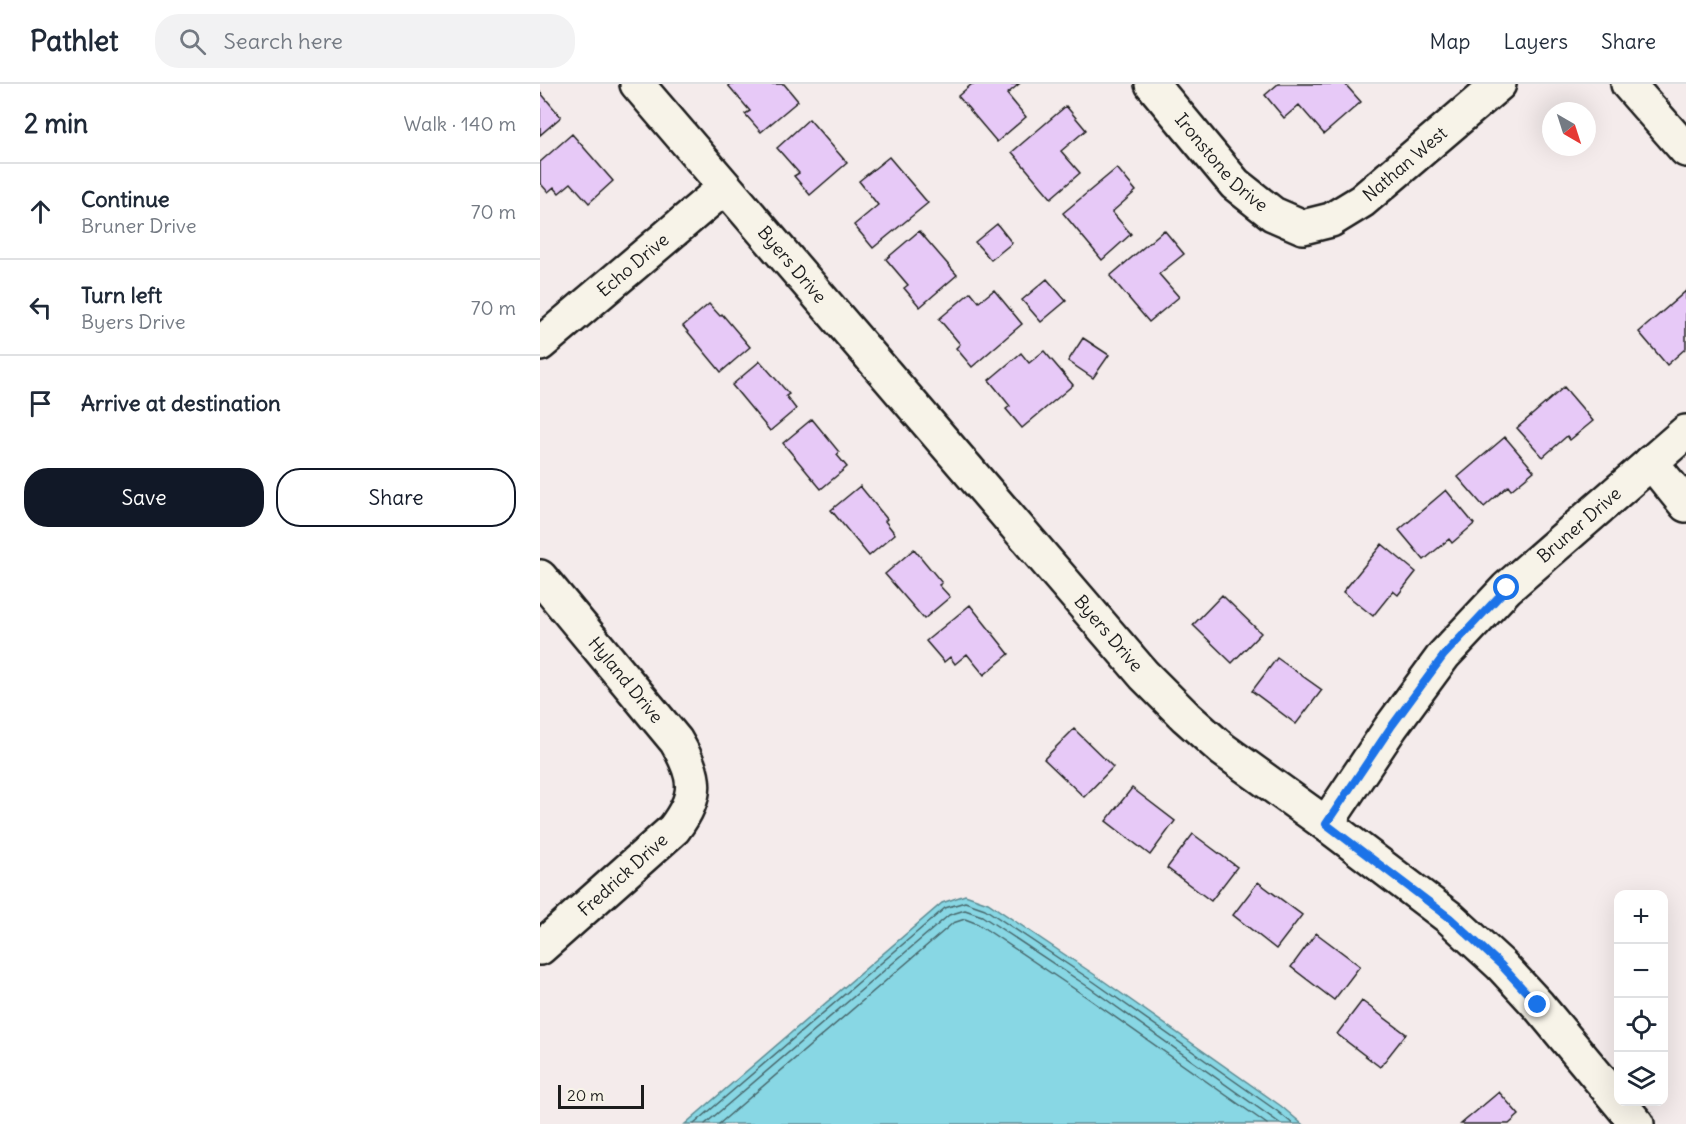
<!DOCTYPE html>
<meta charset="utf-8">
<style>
:root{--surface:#fff;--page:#f2f2f3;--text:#1f2937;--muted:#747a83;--line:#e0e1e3;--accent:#111827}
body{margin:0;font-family:Delius,sans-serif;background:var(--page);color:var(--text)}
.controls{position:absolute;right:18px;bottom:18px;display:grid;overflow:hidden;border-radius:12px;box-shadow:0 6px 24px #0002}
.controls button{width:54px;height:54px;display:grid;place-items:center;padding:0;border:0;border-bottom:2px solid var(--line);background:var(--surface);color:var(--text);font:30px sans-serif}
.compass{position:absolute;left:1002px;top:18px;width:54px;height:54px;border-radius:50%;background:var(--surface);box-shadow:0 6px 24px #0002;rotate:141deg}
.scale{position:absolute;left:18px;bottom:15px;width:86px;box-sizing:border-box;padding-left:6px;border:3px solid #1c1c1c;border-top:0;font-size:16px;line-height:21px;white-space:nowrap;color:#1c1c1c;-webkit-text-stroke:4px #f7f3e8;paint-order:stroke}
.stop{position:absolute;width:18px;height:18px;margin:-14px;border:4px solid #1a73e8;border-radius:50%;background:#fff}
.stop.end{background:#1a73e8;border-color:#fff;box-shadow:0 2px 6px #0008}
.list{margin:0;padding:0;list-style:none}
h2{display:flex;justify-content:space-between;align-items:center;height:78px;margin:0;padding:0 24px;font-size:26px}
h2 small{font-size:20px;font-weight:400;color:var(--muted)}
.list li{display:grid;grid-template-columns:39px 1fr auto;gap:18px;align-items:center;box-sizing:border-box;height:96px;padding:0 24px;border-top:2px solid var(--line)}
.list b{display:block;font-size:22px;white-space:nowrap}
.list p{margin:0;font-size:20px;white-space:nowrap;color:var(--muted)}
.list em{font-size:20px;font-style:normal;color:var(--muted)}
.actions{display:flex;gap:12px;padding:18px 24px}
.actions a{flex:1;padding:14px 0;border:2px solid var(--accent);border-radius:24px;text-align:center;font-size:21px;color:var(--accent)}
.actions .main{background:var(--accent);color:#fff}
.icon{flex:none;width:33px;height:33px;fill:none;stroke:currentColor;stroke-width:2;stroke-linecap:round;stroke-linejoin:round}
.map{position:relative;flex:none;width:1146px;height:1040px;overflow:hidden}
header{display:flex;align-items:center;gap:36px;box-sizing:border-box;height:84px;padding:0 30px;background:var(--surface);border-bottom:2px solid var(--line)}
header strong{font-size:28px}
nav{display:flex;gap:33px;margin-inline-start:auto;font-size:21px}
.search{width:420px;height:54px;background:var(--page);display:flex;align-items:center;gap:15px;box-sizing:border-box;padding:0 21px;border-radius:24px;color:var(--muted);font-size:22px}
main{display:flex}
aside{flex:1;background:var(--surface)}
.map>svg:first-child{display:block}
.water{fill:#88d7e4;stroke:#5d8c94;stroke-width:1.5}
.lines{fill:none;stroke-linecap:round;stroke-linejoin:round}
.shore{stroke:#47676c;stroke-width:1.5}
.building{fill:#e7c9f7;stroke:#1c1c1c;stroke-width:1.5}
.minor-casing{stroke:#1c1c1c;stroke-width:38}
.minor{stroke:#f7f3e8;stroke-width:33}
.route{stroke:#1a73e8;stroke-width:8}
.labels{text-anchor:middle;stroke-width:6;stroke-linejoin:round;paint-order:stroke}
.street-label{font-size:18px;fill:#1c1c1c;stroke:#f7f3e8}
</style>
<header>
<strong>Pathlet</strong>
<div class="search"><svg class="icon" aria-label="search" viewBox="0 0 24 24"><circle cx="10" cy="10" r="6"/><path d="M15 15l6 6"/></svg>Search here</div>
<nav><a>Map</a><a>Layers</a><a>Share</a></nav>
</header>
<main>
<aside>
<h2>2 min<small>Walk · 140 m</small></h2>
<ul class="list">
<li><svg class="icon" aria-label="ahead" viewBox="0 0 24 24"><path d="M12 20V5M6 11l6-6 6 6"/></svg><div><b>Continue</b><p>Bruner Drive</p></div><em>70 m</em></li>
<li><svg class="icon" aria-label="left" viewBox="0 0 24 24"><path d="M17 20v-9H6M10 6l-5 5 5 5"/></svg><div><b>Turn left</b><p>Byers Drive</p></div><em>70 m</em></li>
<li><svg class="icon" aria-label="arrive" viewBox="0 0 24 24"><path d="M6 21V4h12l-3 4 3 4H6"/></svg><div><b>Arrive at destination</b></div></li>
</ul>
<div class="actions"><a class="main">Save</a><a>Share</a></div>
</aside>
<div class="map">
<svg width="1146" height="1040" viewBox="0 0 1146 1040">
<rect width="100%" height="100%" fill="#f4ebeb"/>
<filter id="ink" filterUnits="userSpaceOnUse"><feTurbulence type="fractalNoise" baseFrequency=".0167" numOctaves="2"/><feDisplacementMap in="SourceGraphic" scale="12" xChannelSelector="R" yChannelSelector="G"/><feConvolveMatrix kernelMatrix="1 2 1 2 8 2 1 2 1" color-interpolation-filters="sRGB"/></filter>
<g filter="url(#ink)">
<path class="water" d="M 425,811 L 448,819 L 558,893 L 741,1022 L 762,1040 L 145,1040 L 402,819 Z"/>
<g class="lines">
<path class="shore" d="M 154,1040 L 405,824 L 425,818 L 445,825 L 554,898 L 737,1027 L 753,1040
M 165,1040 L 409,831 L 425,826 L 442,832 L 550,904 L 741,1040
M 179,1040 L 413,839 L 425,835 L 438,840 L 545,912 L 727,1040"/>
</g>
<path class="building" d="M 189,0 L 244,0 L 258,17 L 221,48 L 205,30 L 210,27 L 188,1 Z
M 432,0 L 479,0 L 467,10 L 486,33 L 457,58 L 418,12 Z
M 738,0 L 805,0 L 821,18 L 784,50 L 759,21 L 744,34 L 725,11 Z
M 0,8 L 21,33 L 0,51 Z
M 526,22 L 546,46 L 521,67 L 540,89 L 511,114 L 472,68 Z
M 269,35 L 307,79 L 270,111 L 254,92 L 259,89 L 237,64 Z
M 32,50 L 73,97 L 49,119 L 31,99 L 19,109 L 14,103 L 8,108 L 0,99 L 0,78 Z
M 349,73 L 388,119 L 333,164 L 314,141 L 338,121 L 319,97 Z
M 577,84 L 596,107 L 572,128 L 591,150 L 562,176 L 523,129 Z
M 457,140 L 472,159 L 451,176 L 435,158 Z
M 624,146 L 644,170 L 619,190 L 639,213 L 609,238 L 570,192 Z
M 379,147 L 417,191 L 380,223 L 364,204 L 368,201 L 346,175 Z
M 507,195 L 526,217 L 501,238 L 482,216 Z
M 454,206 L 482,240 L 432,283 L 416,264 L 420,260 L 399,235 L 431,208 L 439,218 Z
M 1146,207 L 1146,264 L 1127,281 L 1099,248 Z
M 169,220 L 180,232 L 182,230 L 210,263 L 181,288 L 143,242 Z
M 543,254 L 569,271 L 553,294 L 528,277 Z
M 504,267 L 533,301 L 482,344 L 466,325 L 470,322 L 449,296 L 481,269 L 489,279 Z
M 220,277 L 249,310 L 246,312 L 256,325 L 230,347 L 192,301 Z
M 1024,303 L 1053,337 L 1030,356 L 1027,352 L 1003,373 L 977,344 Z
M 272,335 L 299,368 L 297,371 L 307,383 L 281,405 L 243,359 Z
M 965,353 L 994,387 L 971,406 L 968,402 L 944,423 L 918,393 Z
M 320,402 L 347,435 L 345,437 L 355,450 L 329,472 L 291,426 Z
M 906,406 L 934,440 L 912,459 L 909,455 L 884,476 L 859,446 Z
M 842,460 L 876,488 L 858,511 L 853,507 L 833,532 L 803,508 Z
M 374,465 L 402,499 L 399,501 L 410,513 L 384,535 L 345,490 Z
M 682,511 L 721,549 L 692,579 L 653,541 Z
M 430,521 L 469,570 L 444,591 L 427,570 L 415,580 L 410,573 L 404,578 L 386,557 Z
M 737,574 L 782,606 L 756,640 L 712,607 Z
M 534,645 L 573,683 L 544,713 L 504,675 Z
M 592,704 L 635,737 L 610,771 L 566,737 Z
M 653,750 L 697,783 L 671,817 L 627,784 Z
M 718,798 L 762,831 L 736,865 L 693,831 Z
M 776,849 L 820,882 L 794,916 L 751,883 Z
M 822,917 L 866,950 L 840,983 L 797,950 Z
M 959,1008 L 979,1031 L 969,1040 L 921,1040 Z"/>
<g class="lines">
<g class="minor-casing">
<g id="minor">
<path id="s1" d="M 97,0 L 604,591 L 646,633 L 682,665 L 786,740 L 910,834 L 961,881 L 998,921 L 1097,1040"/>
<path id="s2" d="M 612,0 L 695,100 L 733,130 L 763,143 L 791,136 L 822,117 L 959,0"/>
<path d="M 1088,0 L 1146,66"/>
<path id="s3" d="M 0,260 L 184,104"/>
<path d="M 1111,378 L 1146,421"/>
<path id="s4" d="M 0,493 L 136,657 C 157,693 160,711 134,745 L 0,864"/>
<path id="s5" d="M 786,740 L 851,643 L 904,571 L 967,504 L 1146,348"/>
</g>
</g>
<use href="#minor" class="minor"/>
</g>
</g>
<g class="lines" filter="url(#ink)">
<path class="route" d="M 967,504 L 904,571 L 851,643 L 786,740 L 910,834 L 961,881 L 998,921"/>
</g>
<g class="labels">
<g class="street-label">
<text dy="6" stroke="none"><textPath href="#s2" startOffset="105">Ironstone Drive</textPath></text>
<text dy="6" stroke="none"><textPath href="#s2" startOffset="333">Nathan West</textPath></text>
<text dy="6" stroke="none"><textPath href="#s3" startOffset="122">Echo Drive</textPath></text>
<text dy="6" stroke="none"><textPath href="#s1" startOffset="238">Byers Drive</textPath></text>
<text dy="6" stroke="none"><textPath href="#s5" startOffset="394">Bruner Drive</textPath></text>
<text dy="6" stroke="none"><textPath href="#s1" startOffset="724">Byers Drive</textPath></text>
<text dy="6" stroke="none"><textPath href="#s4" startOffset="134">Hyland Drive</textPath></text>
<text transform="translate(83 791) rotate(-42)" y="6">Fredrick Drive</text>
</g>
</g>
</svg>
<div class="controls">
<button>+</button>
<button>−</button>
<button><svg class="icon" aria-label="locate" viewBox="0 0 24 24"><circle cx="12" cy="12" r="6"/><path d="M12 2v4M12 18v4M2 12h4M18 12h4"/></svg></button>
<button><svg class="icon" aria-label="layers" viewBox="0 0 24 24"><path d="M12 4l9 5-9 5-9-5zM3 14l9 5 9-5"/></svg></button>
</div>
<svg class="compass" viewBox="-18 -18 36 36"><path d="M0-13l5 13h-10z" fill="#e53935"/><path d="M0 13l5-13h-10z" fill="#747a83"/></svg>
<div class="scale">20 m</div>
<div class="stop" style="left:967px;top:504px"></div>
<div class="stop end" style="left:998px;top:921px"></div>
</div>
</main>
